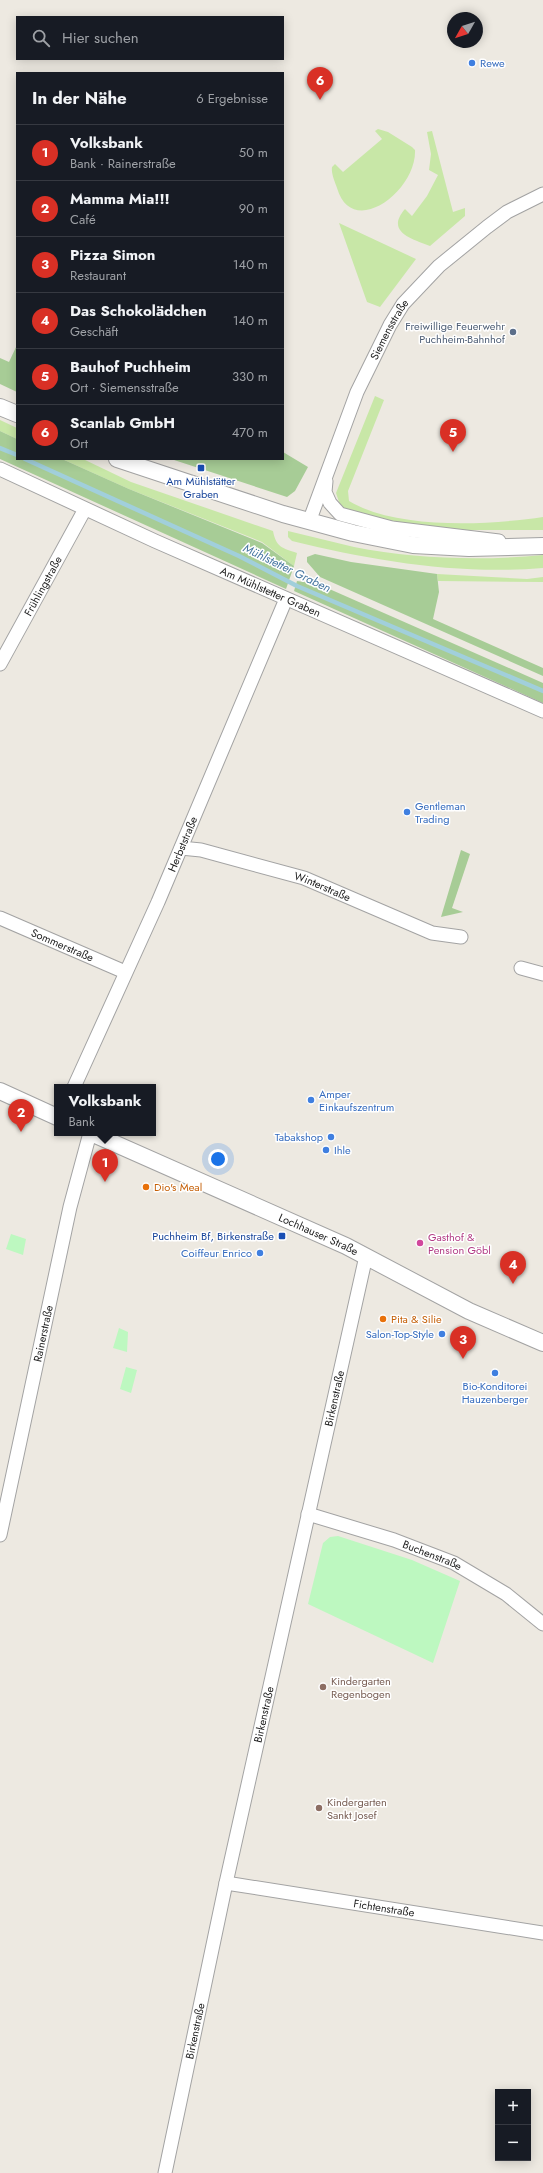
<!DOCTYPE html>
<html lang="de">
<meta charset="utf-8">
<style>
:root{--surface:#171b24;--page:#242831;--text:#f1f3f6;--muted:#9ea1a6;--line:#363941;--accent:#d93025}
body{margin:0;font-family:Jost,sans-serif;background:var(--page);color:var(--text)}
.controls{position:absolute;right:12px;bottom:12px;display:grid;overflow:hidden;border-radius:0px;box-shadow:0 2px 10px #0003}
.controls button{width:36px;height:36px;display:grid;place-items:center;padding:0;border:0;border-bottom:1px solid var(--line);background:var(--surface);color:var(--text);font:20px sans-serif}
.compass{position:absolute;left:447px;top:12px;width:36px;height:36px;border-radius:50%;background:var(--surface);box-shadow:0 2px 10px #0003;rotate:231deg}
.you{position:absolute;left:218px;top:1159px;width:14px;height:14px;margin:-10px;border:3px solid #fff;border-radius:50%;background:#1a73e8;box-shadow:0 0 0 6px #1a73e833}
.badge{display:grid;place-items:center;width:26px;height:26px;border-radius:50%;background:var(--accent);color:#fff;font-size:13px;font-weight:700}
.pin{position:absolute;translate:-50% -33px;filter:drop-shadow(0 1px 2px #0008)}
.pin::after{content:'';position:absolute;top:21px;width:14px;height:12px;background:inherit;clip-path:polygon(0 0,100% 0,50% 100%)}
.popup{position:absolute;left:54px;top:1084px;width:102px;height:52px;box-sizing:border-box;display:grid;place-content:center;border-radius:0px;background:var(--surface);filter:drop-shadow(0 1px 3px #0005);font-size:13px;white-space:nowrap;color:var(--muted)}
.popup b{font-size:15px;color:var(--text)}
.popup::after{content:'';position:absolute;left:50%;top:100%;margin-left:-8px;border:8px solid transparent;border-top-color:var(--surface)}
.list{margin:0;padding:0;list-style:none}
h2{display:flex;justify-content:space-between;align-items:center;height:52px;margin:0;padding:0 16px;font-size:17px}
h2 small{font-size:13px;font-weight:400;color:var(--muted)}
.list li{display:grid;grid-template-columns:26px 1fr auto;gap:12px;align-items:center;box-sizing:border-box;height:56px;padding:0 16px;border-top:1px solid var(--line)}
.list b{display:block;font-size:15px;white-space:nowrap}
.list p{margin:0;font-size:13px;white-space:nowrap;color:var(--muted)}
.list em{font-size:13px;font-style:normal;color:var(--muted)}
.icon{flex:none;width:22px;height:22px;fill:none;stroke:currentColor;stroke-width:2;stroke-linecap:round;stroke-linejoin:round}
.map{position:relative;flex:none;width:543px;height:2173px;overflow:hidden}
.search{position:absolute;background:var(--surface);box-shadow:0 2px 10px #0003;left:16px;top:16px;width:268px;height:44px;display:flex;align-items:center;gap:10px;box-sizing:border-box;padding:0 14px;border-radius:0px;color:var(--muted);font-size:15px}
.panel{position:absolute;background:var(--surface);box-shadow:0 2px 10px #0003;left:16px;top:72px;width:268px;height:388px;border-radius:0px}
.map>svg:first-child{display:block}
.grass{fill:#c8e7a7}
.forest{fill:#a7cc96}
.park{fill:#bdf8c0}
.lines{fill:none;stroke-linecap:round;stroke-linejoin:round}
.stream{stroke:#a1cfdb;stroke-width:4.5}
.minor-casing{stroke:#a3a3a3;stroke-width:15}
.tertiary-casing{stroke:#a3a3a3;stroke-width:18}
.minor{stroke:#fff;stroke-width:13}
.tertiary{stroke:#fff;stroke-width:16}
.shop-dot{fill:#3f7fe0;stroke:#fff;stroke-width:1.5}
.service-dot{fill:#5c6f8a;stroke:#fff;stroke-width:1.5}
.transit-dot{fill:#1a4fb4;stroke:#fff;stroke-width:1.5}
.food-dot{fill:#e8710a;stroke:#fff;stroke-width:1.5}
.hotel-dot{fill:#d1479c;stroke:#fff;stroke-width:1.5}
.education-dot{fill:#8d6e63;stroke:#fff;stroke-width:1.5}
.labels{text-anchor:middle;stroke-width:3;stroke-linejoin:round;paint-order:stroke}
.shop-label{font-size:11px;fill:#366cbe;stroke:#fff;text-anchor:start}
.service-label{font-size:11px;fill:#4e5e75;stroke:#fff;text-anchor:end}
.street-label{font-size:11px;fill:#1c1c1c;stroke:#fff}
.transit-label{font-size:11px;fill:#164399;stroke:#fff}
.food-label{font-size:11px;fill:#c56008;stroke:#fff;text-anchor:start}
.hotel-label{font-size:11px;fill:#b23c85;stroke:#fff;text-anchor:start}
.education-label{font-size:11px;fill:#785e54;stroke:#fff;text-anchor:start}
.water-label{font-size:12px;font-style:italic;fill:#4777a1;stroke:#fff}
</style>
<div class="map">
<svg width="543" height="2173" viewBox="0 0 543 2173">
<rect width="100%" height="100%" fill="#ede9e1"/>
<path class="grass" d="M 378,129 L 388,132 L 412,147 L 415,150 C 417,191 352,240 337,188 C 335,182 331,174 332,167 L 335,164 L 343,172 L 382,139 L 375,131 Z
M 432,131 L 453,212 L 465,208 L 465,216 L 430,246 C 412,239 385,232 405,209 L 412,216 L 427,196 L 438,175 L 429,170 L 431,154 L 427,132 Z
M 339,223 L 416,259 L 380,307 L 367,302 Z
M 375,396 L 384,400 L 348,491 L 349,501 C 397,530 489,525 543,517 L 543,530 L 459,530 L 409,526 L 348,512 L 340,505 L 336,493 Z
M 0,420 L 17,428 L 17,439 L 0,431 Z
M 62,459 L 83,459 L 131,482 L 273,531 C 276,547 282,548 297,553 L 294,566 L 262,542 L 129,489 Z
M 288,531 C 310,536 332,542 354,547 C 415,559 481,561 543,555 L 543,568 C 458,575 374,561 292,541 L 288,537 Z
M 437,574 L 527,579 L 543,577 L 543,582 L 438,581 Z"/>
<path class="forest" d="M 17,345 L 17,392 L 0,384 L 0,358 L 9,362 Z
M 0,431 L 17,439 L 17,459 L 62,459 L 129,489 L 262,543 L 294,566 L 286,589 L 0,459 Z
M 283,452 L 308,467 L 295,491 L 287,497 L 171,459 L 283,459 Z
M 315,554 L 351,562 L 437,574 L 439,592 L 433,619 L 543,668 L 543,676 L 320,577 L 307,562 L 307,557 Z
M 297,581 L 318,584 L 543,683 L 543,703 L 294,591 Z
M 461,850 L 470,854 L 452,908 L 463,912 L 441,917 Z"/>
<path class="park" d="M 11,1234 L 26,1239 L 23,1255 L 6,1249 Z
M 119,1328 L 128,1332 L 127,1352 L 113,1348 Z
M 126,1367 L 137,1370 L 131,1393 L 120,1389 Z
M 338,1536 L 412,1560 L 460,1581 L 433,1663 L 308,1604 L 323,1543 L 330,1537 Z"/>
<g class="lines">
<path class="stream" d="M 0,448 L 17,455
M 25,459 L 239,556 L 297,586 L 543,691"/>
<g class="minor-casing">
<g id="minor">
<path id="s1" d="M 0,469 L 155,541 L 543,711"/>
<path d="M 326,481 L 325,492 L 330,503 L 340,514 L 392,528 L 499,541"/>
<path id="s2" d="M 309,522 L 357,392 L 390,325 L 403,304 L 439,266 L 487,227 L 507,212 L 543,194"/>
<path id="s3" d="M 0,664 L 85,509"/>
<path id="s4" d="M 181,848 L 201,850 L 304,878 L 432,933 L 461,937"/>
<path id="s5" d="M 0,918 L 125,972"/>
<path d="M 521,968 L 543,974"/>
<path id="s6" d="M 74,1087 L 158,902 L 286,599"/>
<path id="s7" d="M 308,1514 L 394,1540 L 454,1563 L 506,1594 L 543,1624"/>
<path id="s8" d="M 0,1535 L 70,1207 L 90,1133"/>
<path id="s9" d="M 226,1883 L 543,1933"/>
<path id="s10" d="M 165,2173 L 226,1883 L 366,1256"/>
</g>
</g>
<g class="tertiary-casing">
<g id="tertiary">
<path d="M 0,407 L 17,414"/>
<path d="M 117,459 L 283,514 L 353,533 L 413,545 L 469,548 L 543,546"/>
<path d="M 0,1091 L 57,1117"/>
<path id="s11" d="M 91,1133 L 346,1246 L 469,1311 L 543,1343"/>
</g>
</g>
<use href="#minor" class="minor"/>
<use href="#tertiary" class="tertiary"/>
</g>
<g class="shop-dot">
<circle cx="472" cy="63" r="4"/>
<circle cx="407" cy="812" r="4"/>
<circle cx="311" cy="1100" r="4"/>
<circle cx="331" cy="1137" r="4"/>
<circle cx="326" cy="1150" r="4"/>
<circle cx="260" cy="1253" r="4"/>
<circle cx="442" cy="1334" r="4"/>
<circle cx="495" cy="1373" r="4"/>
</g>
<circle class="service-dot" cx="513" cy="332" r="4"/>
<g class="transit-dot">
<rect x="197" y="464" width="8" height="8" rx="2"/>
<rect x="278" y="1232" width="8" height="8" rx="2"/>
</g>
<g class="food-dot">
<circle cx="146" cy="1187" r="4"/>
<circle cx="383" cy="1319" r="4"/>
</g>
<circle class="hotel-dot" cx="420" cy="1243" r="4"/>
<g class="education-dot">
<circle cx="323" cy="1687" r="4"/>
<circle cx="319" cy="1808" r="4"/>
</g>
<g class="labels">
<g class="shop-label">
<text x="480" y="67">Rewe</text>
<text x="415" y="810">Gentleman<tspan x="415" dy="13">Trading</tspan></text>
<text x="319" y="1098">Amper<tspan x="319" dy="13">Einkaufszentrum</tspan></text>
<text x="323" y="1141" text-anchor="end">Tabakshop</text>
<text x="334" y="1154">Ihle</text>
<text x="252" y="1257" text-anchor="end">Coiffeur Enrico</text>
<text x="434" y="1338" text-anchor="end">Salon-Top-Style</text>
<text x="495" y="1390" text-anchor="middle">Bio-Konditorei<tspan x="495" dy="13">Hauzenberger</tspan></text>
</g>
<g class="service-label">
<text x="505" y="330">Freiwillige Feuerwehr<tspan x="505" dy="13">Puchheim-Bahnhof</tspan></text>
</g>
<g class="street-label">
<text dy="4" stroke="none"><textPath href="#s2" startOffset="209">Siemensstraße</textPath></text>
<text dy="4" stroke="none"><textPath href="#s3" startOffset="89">Frühlingstraße</textPath></text>
<text dy="4" stroke="none"><textPath href="#s1" startOffset="297">Am Mühlstetter Graben</textPath></text>
<text dy="4" stroke="none"><textPath href="#s6" startOffset="266">Herbststraße</textPath></text>
<text dy="4" stroke="none"><textPath href="#s4" startOffset="147">Winterstraße</textPath></text>
<text dy="4" stroke="none"><textPath href="#s5" startOffset="68">Sommerstraße</textPath></text>
<text dy="4" stroke="none"><textPath href="#s11" startOffset="249">Lochhauser Straße</textPath></text>
<text dy="4" stroke="none"><textPath href="#s8" startOffset="206">Rainerstraße</textPath></text>
<text dy="4" stroke="none"><textPath href="#s10" startOffset="793">Birkenstraße</textPath></text>
<text dy="4" stroke="none"><textPath href="#s7" startOffset="131">Buchenstraße</textPath></text>
<text dy="4" stroke="none"><textPath href="#s10" startOffset="469">Birkenstraße</textPath></text>
<text dy="4" stroke="none"><textPath href="#s9" startOffset="160">Fichtenstraße</textPath></text>
<text dy="4" stroke="none"><textPath href="#s10" startOffset="145">Birkenstraße</textPath></text>
</g>
<g class="transit-label">
<text x="201" y="485">Am Mühlstätter<tspan x="201" dy="13">Graben</tspan></text>
<text x="274" y="1240" text-anchor="end">Puchheim Bf, Birkenstraße</text>
</g>
<g class="food-label">
<text x="154" y="1191">Dio's Meal</text>
<text x="391" y="1323">Pita &amp; Silie</text>
</g>
<g class="hotel-label">
<text x="428" y="1241">Gasthof &amp;<tspan x="428" dy="13">Pension Göbl</tspan></text>
</g>
<g class="education-label">
<text x="331" y="1685">Kindergarten<tspan x="331" dy="13">Regenbogen</tspan></text>
<text x="327" y="1806">Kindergarten<tspan x="327" dy="13">Sankt Josef</tspan></text>
</g>
<g class="water-label">
<text transform="translate(287 568) rotate(26)" y="4">Mühlstetter Graben</text>
</g>
</g>
</svg>
<div class="controls">
<button>+</button>
<button>−</button>
</div>
<svg class="compass" viewBox="-18 -18 36 36"><path d="M0-13l5 13h-10z" fill="#e53935"/><path d="M0 13l5-13h-10z" fill="#9ea1a6"/></svg>
<div class="you"></div>
<div class="pin badge" style="left:105px;top:1182px">1</div>
<div class="popup"><b>Volksbank</b>Bank</div>
<div class="pin badge" style="left:21px;top:1132px">2</div>
<div class="pin badge" style="left:463px;top:1359px">3</div>
<div class="pin badge" style="left:513px;top:1284px">4</div>
<div class="pin badge" style="left:453px;top:452px">5</div>
<div class="pin badge" style="left:320px;top:100px">6</div>
<div class="search"><svg class="icon" aria-label="search" viewBox="0 0 24 24"><circle cx="10" cy="10" r="6"/><path d="M15 15l6 6"/></svg>Hier suchen</div>
<section class="panel">
<h2>In der Nähe<small>6 Ergebnisse</small></h2>
<ul class="list">
<li><span class="badge">1</span><div><b>Volksbank</b><p>Bank · Rainerstraße</p></div><em>50 m</em></li>
<li><span class="badge">2</span><div><b>Mamma Mia!!!</b><p>Café</p></div><em>90 m</em></li>
<li><span class="badge">3</span><div><b>Pizza Simon</b><p>Restaurant</p></div><em>140 m</em></li>
<li><span class="badge">4</span><div><b>Das Schokolädchen</b><p>Geschäft</p></div><em>140 m</em></li>
<li><span class="badge">5</span><div><b>Bauhof Puchheim</b><p>Ort · Siemensstraße</p></div><em>330 m</em></li>
<li><span class="badge">6</span><div><b>Scanlab GmbH</b><p>Ort</p></div><em>470 m</em></li>
</ul>
</section>
</div>
